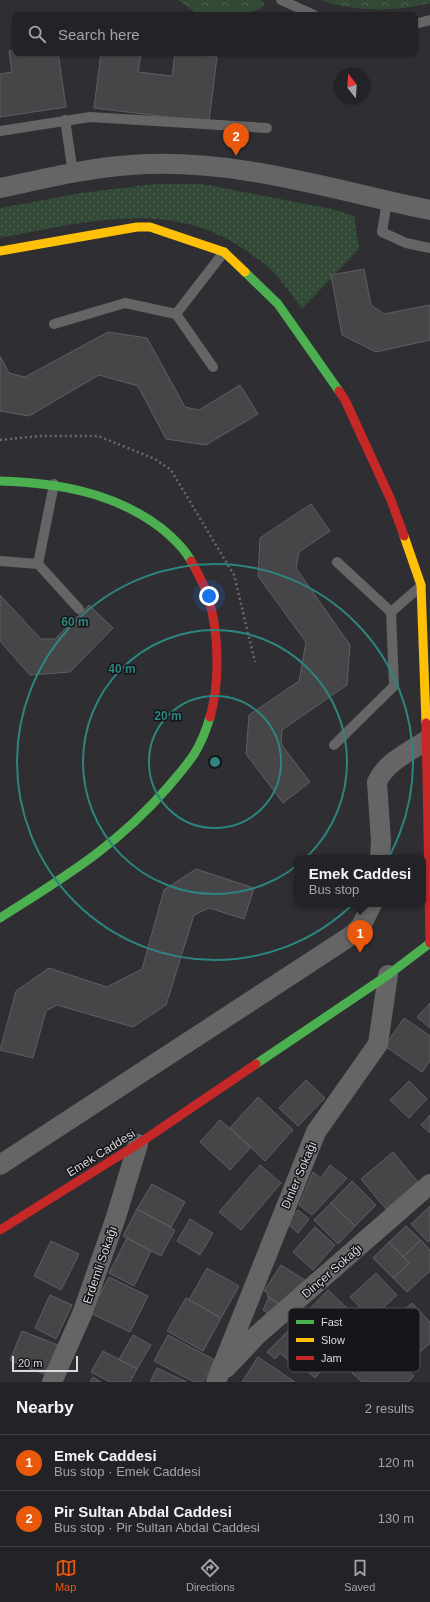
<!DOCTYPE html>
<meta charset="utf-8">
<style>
:root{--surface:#232226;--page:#2f2f32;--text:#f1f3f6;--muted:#a3a4a7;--line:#403f43;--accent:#ea580c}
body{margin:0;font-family:Helvetica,sans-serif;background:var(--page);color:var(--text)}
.compass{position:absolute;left:334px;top:68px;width:36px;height:36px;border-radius:50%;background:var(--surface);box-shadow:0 1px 3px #0004;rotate:343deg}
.scale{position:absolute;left:12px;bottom:10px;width:66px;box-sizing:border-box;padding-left:4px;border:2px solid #dad9de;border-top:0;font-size:11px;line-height:14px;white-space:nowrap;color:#dad9de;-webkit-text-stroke:3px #161519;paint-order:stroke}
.you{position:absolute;left:209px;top:596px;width:14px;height:14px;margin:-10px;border:3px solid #fff;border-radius:50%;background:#1a73e8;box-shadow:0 0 0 6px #1a73e833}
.badge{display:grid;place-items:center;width:26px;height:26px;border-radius:50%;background:var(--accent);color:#fff;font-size:13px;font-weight:700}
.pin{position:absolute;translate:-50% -33px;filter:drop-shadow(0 1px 2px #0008)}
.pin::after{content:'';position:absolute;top:21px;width:14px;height:12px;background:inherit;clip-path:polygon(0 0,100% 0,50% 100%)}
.popup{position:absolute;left:294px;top:855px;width:132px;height:52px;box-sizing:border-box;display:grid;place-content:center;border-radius:8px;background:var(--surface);filter:drop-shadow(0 1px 3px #0005);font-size:13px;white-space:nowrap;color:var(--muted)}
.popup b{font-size:15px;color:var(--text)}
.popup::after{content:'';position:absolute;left:50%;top:100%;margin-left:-8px;border:8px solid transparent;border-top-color:var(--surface)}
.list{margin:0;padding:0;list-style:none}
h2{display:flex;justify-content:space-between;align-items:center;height:52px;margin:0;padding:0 16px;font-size:17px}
h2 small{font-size:13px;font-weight:400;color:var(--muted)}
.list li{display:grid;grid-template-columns:26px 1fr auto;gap:12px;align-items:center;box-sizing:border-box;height:56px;padding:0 16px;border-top:1px solid var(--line)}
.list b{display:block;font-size:15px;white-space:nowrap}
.list p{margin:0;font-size:13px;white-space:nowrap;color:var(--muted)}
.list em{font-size:13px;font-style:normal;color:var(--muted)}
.icon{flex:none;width:22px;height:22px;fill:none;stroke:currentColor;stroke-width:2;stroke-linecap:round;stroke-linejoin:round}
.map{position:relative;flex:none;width:430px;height:1382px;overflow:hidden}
.search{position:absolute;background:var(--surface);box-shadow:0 1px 3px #0004;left:12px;right:12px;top:12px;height:44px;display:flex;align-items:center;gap:10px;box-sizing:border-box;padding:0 14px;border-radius:8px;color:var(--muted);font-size:15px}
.sheet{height:164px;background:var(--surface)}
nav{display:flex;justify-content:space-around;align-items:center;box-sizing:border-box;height:56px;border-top:1px solid var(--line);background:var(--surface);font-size:11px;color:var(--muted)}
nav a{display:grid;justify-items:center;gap:2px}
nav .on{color:var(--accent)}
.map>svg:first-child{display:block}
.grass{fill:url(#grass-dots)}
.forest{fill:url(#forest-crowns)}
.building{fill:#464649;stroke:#5f5e62}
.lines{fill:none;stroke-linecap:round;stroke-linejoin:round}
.path{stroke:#6a696a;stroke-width:2.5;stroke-dasharray:2 3;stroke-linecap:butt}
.lane{stroke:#666566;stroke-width:10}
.street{stroke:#666566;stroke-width:20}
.fast{stroke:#4caf50;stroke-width:9}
.slow{stroke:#ffc107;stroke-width:9}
.jam{stroke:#c62828;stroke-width:9}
.ring{fill:none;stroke:#2d857f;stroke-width:2}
.labels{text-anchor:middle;stroke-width:3;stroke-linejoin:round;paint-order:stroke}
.street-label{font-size:12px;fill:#dad9de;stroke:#161519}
.key{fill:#161519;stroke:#515054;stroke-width:1}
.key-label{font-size:11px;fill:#dad9de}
.centre{fill:#2d857f;stroke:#161519;stroke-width:2}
.ring-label{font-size:12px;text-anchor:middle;font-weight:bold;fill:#2d857f;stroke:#161519;stroke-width:3;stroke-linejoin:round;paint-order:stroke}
</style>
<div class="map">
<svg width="430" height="1382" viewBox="0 0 430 1382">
<defs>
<pattern id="grass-dots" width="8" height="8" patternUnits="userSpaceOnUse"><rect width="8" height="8" fill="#314935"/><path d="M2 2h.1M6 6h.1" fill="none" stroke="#4e6352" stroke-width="1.8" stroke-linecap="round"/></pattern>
<pattern id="forest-crowns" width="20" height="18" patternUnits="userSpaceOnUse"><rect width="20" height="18" fill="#314935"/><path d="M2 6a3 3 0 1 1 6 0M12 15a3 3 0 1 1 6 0" fill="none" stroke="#4e6352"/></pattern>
</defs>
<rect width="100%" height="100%" fill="#2f2e33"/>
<path class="grass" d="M 155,184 L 202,184 L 332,209 L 354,216 L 359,249 L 302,309 C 292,296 282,280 270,269 C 264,262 255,258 248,252 C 173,197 84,222 0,238 L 0,208 L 81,193 Z"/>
<path class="forest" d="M 178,0 L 260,0 L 265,3 L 261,9 L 240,15 L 199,15 Z
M 320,0 L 430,0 L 430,3 C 395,12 354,12 320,0 Z"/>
<path class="building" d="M 15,50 L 15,53 L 58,53 L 66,107 L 0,117 L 0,74 L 12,72 L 9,51 Z
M 101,53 L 141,53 L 138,72 L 172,76 L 175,53 L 217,57 L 209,122 L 94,108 Z
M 364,269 L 371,305 L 384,314 L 430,305 L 430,340 L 376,352 L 342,335 L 331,275 Z
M 108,332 L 147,338 L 185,407 L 199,410 L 240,385 L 258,414 L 206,445 L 166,439 L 138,386 L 99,375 L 29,416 L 0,411 L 0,356 L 9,373 L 25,377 Z
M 311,504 L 330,531 L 299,552 L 296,568 L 350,645 L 347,685 L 282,730 L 281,744 L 310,782 L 283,803 L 246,754 L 249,715 L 299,681 L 306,642 L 258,576 L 260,538 Z
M 0,595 L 41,639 L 55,639 L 89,605 L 113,628 L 70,672 L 30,675 L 0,641 Z
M 196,869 L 254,888 L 244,919 L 209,908 L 194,915 L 166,1005 L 133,1027 L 57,1005 L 46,1011 L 33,1058 L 0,1050 L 16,991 L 49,968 L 107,987 L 142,969 L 164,890 Z
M 430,1003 L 430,1028 L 417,1017 Z
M 404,1018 L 430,1036 L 430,1061 L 422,1072 L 385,1046 Z
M 306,1080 L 325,1098 L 298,1126 L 279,1108 Z
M 409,1081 L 427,1099 L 409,1118 L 390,1100 Z
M 258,1097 L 293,1130 L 265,1161 L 230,1128 Z
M 430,1115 L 430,1133 L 421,1125 Z
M 220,1120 L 251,1147 L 230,1170 L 200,1142 Z
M 393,1152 L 418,1182 L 386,1209 L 361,1179 Z
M 260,1165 L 281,1183 L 241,1230 L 219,1212 Z
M 330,1165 L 347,1178 L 312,1215 L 299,1205 L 313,1172 L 321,1178 Z
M 352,1181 L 376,1205 L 355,1226 L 331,1203 Z
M 152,1184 L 185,1202 L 171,1227 L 137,1209 Z
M 331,1203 L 355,1226 L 338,1244 L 314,1220 Z
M 430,1206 L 430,1240 L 428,1242 L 411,1224 Z
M 137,1209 L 175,1230 L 161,1256 L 123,1236 Z
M 298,1210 L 309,1219 L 298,1233 L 287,1223 Z
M 190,1219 L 213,1233 L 200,1255 L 177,1241 Z
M 406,1226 L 421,1240 L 403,1257 L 389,1242 Z
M 315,1227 L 335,1245 L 313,1270 L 293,1252 Z
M 127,1238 L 151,1251 L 134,1286 L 109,1273 Z
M 421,1240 L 430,1250 L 430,1271 L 407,1292 L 393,1278 L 409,1263 L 403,1257 Z
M 51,1241 L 79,1254 L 61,1290 L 34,1276 Z
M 389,1242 L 409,1263 L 393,1278 L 373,1258 Z
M 281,1265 L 308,1282 L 281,1306 L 267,1296 L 268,1293 L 264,1291 Z
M 207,1268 L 239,1286 L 221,1318 L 189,1300 Z
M 376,1273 L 397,1295 L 371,1319 L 350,1297 Z
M 109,1277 L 148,1296 L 130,1332 L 90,1313 Z
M 328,1290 L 365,1325 L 342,1349 L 306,1313 Z
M 50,1295 L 72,1305 L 56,1339 L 35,1328 Z
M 269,1297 L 281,1306 L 272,1316 L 263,1310 Z
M 186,1298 L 221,1318 L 203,1351 L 167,1331 Z
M 412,1303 L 430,1322 L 430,1343 L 412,1360 L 392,1339 L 406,1326 L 397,1316 Z
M 306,1313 L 322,1328 L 308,1343 L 292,1327 Z
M 292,1327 L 308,1343 L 290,1362 L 280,1353 L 275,1359 L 267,1352 Z
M 22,1331 L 58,1345 L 46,1375 L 10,1360 Z
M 133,1335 L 151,1345 L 137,1369 L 119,1359 Z
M 168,1335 L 215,1360 L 203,1382 L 194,1382 L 154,1361 Z
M 325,1335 L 341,1349 L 315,1378 L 298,1363 Z
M 378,1344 L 414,1376 L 408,1382 L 362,1382 L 352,1373 Z
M 103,1351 L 137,1369 L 130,1382 L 110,1382 L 91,1372 Z
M 258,1357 L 295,1382 L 242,1382 Z
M 157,1368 L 187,1382 L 150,1382 Z
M 93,1377 L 101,1382 L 90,1382 Z"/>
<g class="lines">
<path class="path" d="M 0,440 L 39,436 L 98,436 L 155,459 L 171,470 L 234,575 L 255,662"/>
<path class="lane" d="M 281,0 L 314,15
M 415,24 L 430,20
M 65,120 L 73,173
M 0,131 L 90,117 L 267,128
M 387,201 L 382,232 L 406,243 L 430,248
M 176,314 L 224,252
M 54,324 L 125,303 L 176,314 L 213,367
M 0,561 L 38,564 L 79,609
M 337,562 L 391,612
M 38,564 L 54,484
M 334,745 L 394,686 L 391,612 L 421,586"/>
<path class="street" d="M 0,188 C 43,179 87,168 131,165 C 233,157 332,190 430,210
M 380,858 L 381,841 L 377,782 C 386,762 409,752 427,740
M 0,1165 L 352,935 L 361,926 L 372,904
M 226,1368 L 257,1335 L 430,1184
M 52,1382 L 82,1314 L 116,1217 L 138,1144
M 216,1382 L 316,1132 L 378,1044 L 388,975"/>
<path class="fast" d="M 245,272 L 278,304 L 339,391
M 0,481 C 57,483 114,492 161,528 C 172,537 185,549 191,561
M 0,918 C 64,877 117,846 168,787 C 190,761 200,751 210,717
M 256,1064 L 388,975 L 430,943"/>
<path class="slow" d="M 0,251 L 137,227 L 150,227 L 224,252 L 245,272
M 404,536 L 421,585 L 426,723"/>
<path class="jam" d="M 339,391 L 345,400 L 391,500 L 404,536
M 191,561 C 196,569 200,578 204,586 C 219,622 221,680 210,717
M 426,723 L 430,943
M 0,1230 L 138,1144 L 256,1064"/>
</g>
<g class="ring">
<circle cx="215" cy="762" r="66"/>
<circle cx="215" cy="762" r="132"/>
<circle cx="215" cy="762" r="198"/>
</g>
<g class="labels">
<g class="street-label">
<text transform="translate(101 1153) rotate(-32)" y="4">Emek Caddesi</text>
<text transform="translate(299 1175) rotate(-67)" y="4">Dinler Sokağı</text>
<text transform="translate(100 1265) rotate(-71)" y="4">Erdemli Sokağı</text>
<text transform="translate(332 1271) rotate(-41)" y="4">Dinçer Sokağı</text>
</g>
</g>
<rect x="288" y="1308" width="132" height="64" rx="6" class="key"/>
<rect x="296" y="1320" width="18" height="4" fill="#4caf50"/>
<rect x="296" y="1338" width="18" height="4" fill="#ffc107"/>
<rect x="296" y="1356" width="18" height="4" fill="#c62828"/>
<g class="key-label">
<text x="321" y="1326">Fast</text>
<text x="321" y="1344">Slow</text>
<text x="321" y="1362">Jam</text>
</g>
<circle cx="215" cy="762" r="6" class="centre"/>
<g class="ring-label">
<text x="75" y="626">60 m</text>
<text x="122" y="673">40 m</text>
<text x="168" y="720">20 m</text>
</g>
</svg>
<svg class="compass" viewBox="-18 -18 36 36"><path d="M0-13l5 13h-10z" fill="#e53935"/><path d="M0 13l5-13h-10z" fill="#a3a4a7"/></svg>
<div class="scale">20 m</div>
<div class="you"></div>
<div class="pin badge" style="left:360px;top:953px">1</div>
<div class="popup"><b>Emek Caddesi</b>Bus stop</div>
<div class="pin badge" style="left:236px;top:156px">2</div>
<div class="search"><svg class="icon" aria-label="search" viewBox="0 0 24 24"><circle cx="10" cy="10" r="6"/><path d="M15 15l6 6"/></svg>Search here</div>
</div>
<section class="sheet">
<h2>Nearby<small>2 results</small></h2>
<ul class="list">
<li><span class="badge">1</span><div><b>Emek Caddesi</b><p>Bus stop · Emek Caddesi</p></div><em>120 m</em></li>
<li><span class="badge">2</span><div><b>Pir Sultan Abdal Caddesi</b><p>Bus stop · Pir Sultan Abdal Caddesi</p></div><em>130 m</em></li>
</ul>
</section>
<nav>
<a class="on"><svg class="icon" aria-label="map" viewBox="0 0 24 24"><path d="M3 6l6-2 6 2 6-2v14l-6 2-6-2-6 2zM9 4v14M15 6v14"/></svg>Map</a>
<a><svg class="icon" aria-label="directions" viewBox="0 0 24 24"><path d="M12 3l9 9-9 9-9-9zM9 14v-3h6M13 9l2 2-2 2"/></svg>Directions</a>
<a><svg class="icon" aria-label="saved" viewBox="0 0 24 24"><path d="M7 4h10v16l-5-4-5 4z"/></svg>Saved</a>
</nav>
